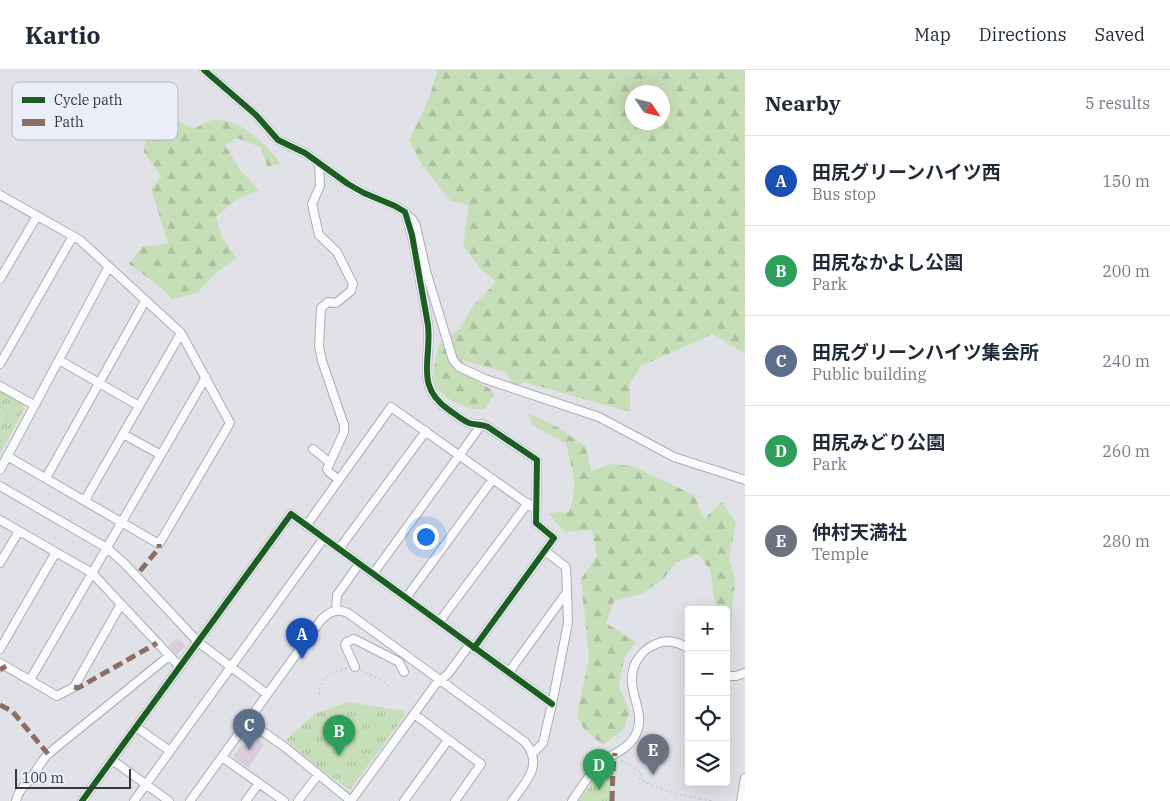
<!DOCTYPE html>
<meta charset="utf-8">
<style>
:root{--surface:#fff;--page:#f6f6f7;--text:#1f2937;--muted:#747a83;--line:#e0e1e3;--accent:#727378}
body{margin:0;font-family:"IBM Plex Serif","Noto Sans JP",serif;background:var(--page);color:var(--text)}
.controls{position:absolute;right:15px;bottom:15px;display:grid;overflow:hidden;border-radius:5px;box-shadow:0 5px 20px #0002}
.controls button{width:45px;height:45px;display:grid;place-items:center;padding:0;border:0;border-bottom:1px solid var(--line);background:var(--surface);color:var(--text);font:25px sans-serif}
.compass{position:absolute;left:625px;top:15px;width:45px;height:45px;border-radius:50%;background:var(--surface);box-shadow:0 5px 20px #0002;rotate:125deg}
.scale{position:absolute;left:15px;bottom:12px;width:116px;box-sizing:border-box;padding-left:5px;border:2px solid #36373b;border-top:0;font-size:14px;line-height:18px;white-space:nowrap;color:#36373b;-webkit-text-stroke:4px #ebedf9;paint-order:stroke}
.you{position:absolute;left:425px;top:466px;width:18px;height:18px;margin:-12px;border:4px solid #fff;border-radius:50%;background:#1a73e8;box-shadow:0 0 0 8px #1a73e833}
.badge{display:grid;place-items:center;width:32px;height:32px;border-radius:50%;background:var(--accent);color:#fff;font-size:16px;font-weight:700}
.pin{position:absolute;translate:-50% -41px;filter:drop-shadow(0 1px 2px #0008)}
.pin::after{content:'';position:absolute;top:26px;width:18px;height:15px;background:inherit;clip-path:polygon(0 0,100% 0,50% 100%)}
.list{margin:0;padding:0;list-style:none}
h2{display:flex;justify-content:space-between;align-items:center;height:65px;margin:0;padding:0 20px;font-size:21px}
h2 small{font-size:16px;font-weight:400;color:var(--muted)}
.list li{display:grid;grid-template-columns:32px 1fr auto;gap:15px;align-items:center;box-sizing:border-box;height:90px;padding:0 20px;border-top:1px solid var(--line)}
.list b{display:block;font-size:19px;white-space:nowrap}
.list p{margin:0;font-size:16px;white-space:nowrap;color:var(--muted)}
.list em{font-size:16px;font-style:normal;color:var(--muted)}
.icon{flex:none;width:28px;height:28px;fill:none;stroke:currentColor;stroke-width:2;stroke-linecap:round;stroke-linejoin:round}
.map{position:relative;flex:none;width:745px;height:731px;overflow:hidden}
header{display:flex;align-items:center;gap:30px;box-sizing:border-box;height:70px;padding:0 25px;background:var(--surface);border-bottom:1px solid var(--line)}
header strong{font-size:24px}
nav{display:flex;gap:28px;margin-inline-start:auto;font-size:18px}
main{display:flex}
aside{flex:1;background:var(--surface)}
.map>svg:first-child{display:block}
.grass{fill:url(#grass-tufts)}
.forest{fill:url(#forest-firs);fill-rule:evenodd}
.building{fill:#dccddc}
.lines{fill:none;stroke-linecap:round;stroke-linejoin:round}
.minor-casing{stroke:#abacb0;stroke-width:10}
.path{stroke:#c1c2c4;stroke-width:1;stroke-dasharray:2.5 2.5;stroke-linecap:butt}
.minor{stroke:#fafbfc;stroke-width:8}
.quiet{stroke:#8d6e63;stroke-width:5;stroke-dasharray:10 5;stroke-linecap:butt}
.cycleway-casing{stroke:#ebedf9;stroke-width:9}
.cycleway{stroke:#1b5e20;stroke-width:6}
.key{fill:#ebedf9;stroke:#b5b6c0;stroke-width:1}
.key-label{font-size:14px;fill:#36373b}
</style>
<header>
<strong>Kartio</strong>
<nav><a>Map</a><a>Directions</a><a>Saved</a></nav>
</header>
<main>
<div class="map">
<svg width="745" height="731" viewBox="0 0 745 731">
<defs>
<pattern id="grass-tufts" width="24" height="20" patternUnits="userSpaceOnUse" patternTransform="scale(1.25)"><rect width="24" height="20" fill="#c7dfb8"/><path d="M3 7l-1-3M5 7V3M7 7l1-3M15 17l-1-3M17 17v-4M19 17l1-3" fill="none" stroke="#acc09f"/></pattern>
<pattern id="forest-firs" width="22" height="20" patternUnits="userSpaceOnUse" patternTransform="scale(1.25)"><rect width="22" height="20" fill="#c7dfb8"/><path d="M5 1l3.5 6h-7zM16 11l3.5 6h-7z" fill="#acc09f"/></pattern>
</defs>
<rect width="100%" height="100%" fill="#e1e2e8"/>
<path class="grass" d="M 0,320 L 22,332 L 24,339 L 0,384 Z
M 347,632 L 404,641 L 405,645 L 350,720 L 319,698 L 286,670 L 315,644 Z
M 599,704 L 611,708 L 611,731 L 579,731 Z"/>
<path class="forest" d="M 434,0 L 745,0 L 745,284 L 713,264 L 641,296 L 630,313 L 630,342 L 524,312 L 516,317 L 505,302 L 462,290 L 473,308 L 490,319 L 495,326 L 490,330 L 486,338 C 474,344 443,329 436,317 C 431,309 436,283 439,274 L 460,259 L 472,237 L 496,212 L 480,198 L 463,175 L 469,135 L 451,131 L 422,95 L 409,70 L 428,31 L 437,3 ZM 632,22 L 662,22 L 662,52 L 632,52 Z
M 172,48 L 194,59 C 199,56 206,52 212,50 C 236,45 268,75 280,93 L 268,97 L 260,77 L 237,68 L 225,75 L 240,100 L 259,120 L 236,130 L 216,147 L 222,167 L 237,188 L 217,202 L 197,223 L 173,229 L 158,215 L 129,194 L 142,177 L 168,173 L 151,119 L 161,106 L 144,82 L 146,65 Z
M 526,342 L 561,359 L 586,377 L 591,401 L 612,394 L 632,396 L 694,425 L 704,449 L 722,432 L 736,453 L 729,488 L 735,509 L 730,565 L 726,560 L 726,540 L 716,540 L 710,500 L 698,484 L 677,492 L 663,509 L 642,524 L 614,531 L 606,553 L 636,572 L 624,589 L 619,617 L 630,641 L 624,659 L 603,675 L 584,659 L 577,646 L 589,588 L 581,509 L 597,486 L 592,460 L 565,462 L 548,443 L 569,442 C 579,416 572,399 566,374 L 533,355 Z"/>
<path class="building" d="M 176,569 L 178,571 L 180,570 L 186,576 L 176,585 L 168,576 Z
M 252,666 L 264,675 L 248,698 L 235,689 L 234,685 L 242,674 L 245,676 Z"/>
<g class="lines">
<g class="minor-casing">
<path id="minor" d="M 204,0 L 256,45 L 278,70 L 305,83 L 348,114 L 364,123 L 395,136 L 405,142 L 412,165 L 428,255 C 432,289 414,316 449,340 C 455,344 463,351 469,353 C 475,355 482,354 488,357 L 537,390 L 536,453 L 554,468 L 474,578
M 319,93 L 320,116 L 312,134 L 319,165 L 337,182 L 353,214 L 351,221 L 336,233 L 328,232 L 321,238 L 319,276 L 322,291 L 344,355 L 344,362 L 327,399 L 329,402 L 339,410
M 0,125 L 80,170 L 181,263 L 230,353 L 159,474 L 7,386
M 408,146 L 412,149 L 416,156 L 426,201 L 453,290 L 459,297 L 485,309 L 599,347 L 674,387 L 745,410
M 0,209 L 37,146
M 59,290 L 139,336
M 0,294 L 73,166
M 0,316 L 34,335
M 123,364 L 161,385
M 313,379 L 330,393
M 0,400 L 108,198
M 46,408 L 145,231
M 0,416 L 107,478 L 125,494 L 198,572 L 267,624
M 85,430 L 181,263
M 0,450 L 92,503 L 180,597
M 306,456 L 391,337 L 535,439
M 339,479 L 426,361
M 0,493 L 19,461
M 373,504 L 482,354
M 406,528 L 493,409
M 336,540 L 337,525 L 359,494
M 439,552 L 528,433
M 0,579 L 56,482
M 0,593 L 57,626 L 74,617 L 121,534
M 355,597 L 345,575 L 347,572 L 354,569 L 399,592 L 404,602
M 509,602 L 567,522 L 566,497 L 545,481
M 726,606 L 736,606 L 745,603
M 30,610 L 206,307
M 414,644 L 481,694 L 455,731
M 248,651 L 286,678 L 351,731
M 136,657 L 170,681
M 532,684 L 543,673 L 552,634 L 568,553 L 567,522
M 222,687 L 284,731
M 112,690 L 169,731
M 16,731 C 18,719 28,713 34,704 C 38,697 42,691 48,684 L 169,586
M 82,731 L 291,444 L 552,634
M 134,731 L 324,468
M 190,731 L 321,550 C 329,542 336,538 348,543 L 525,672 C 544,695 526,712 512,731
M 246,731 L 259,713
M 298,731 L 318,705
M 351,731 L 435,615 L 448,604 L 470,574
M 404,731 L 448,670
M 572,731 C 580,720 587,707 597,697 C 608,685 627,681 635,666 C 649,640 622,620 636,592 C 640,584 648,577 656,574 C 667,569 679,572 689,579
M 741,731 L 745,708"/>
</g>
<path class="path" d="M 0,336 L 4,338 L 7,345 L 4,356 L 0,363
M 6,357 L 13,361
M 0,369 L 0,375
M 361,600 L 385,612 L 390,617
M 319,625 C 320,606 332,602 348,598
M 621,690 L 642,703 L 639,709 C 662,721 686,727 713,731"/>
<use href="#minor" class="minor"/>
<path class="quiet" d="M 140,501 L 159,478 L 159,474
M 0,600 L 6,596
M 74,617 L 78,618 L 157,573
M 0,635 L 12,641 L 48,684
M 612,731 L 613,699 L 615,683"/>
<g class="cycleway-casing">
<path id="cycleway" d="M 204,0 L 256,45 L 278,70 L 305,83 L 348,114 L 364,123 L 395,136 L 405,142 L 412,165 L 428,255 C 432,289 414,316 449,340 C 455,344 463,351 469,353 C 475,355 482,354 488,357 L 537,390 L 536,453 L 554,468 L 474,578
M 82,731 L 291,444 L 552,634"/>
</g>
<use href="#cycleway" class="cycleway"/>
</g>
<rect x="12" y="12" width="166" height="58" rx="8" class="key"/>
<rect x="22" y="27" width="23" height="6" fill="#1b5e20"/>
<rect x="22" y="49" width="23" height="7" fill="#8d6e63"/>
<g class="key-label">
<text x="54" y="35">Cycle path</text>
<text x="54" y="57">Path</text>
</g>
</svg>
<div class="controls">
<button>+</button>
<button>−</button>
<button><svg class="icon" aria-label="locate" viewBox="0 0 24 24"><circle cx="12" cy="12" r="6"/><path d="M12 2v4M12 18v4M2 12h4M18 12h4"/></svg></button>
<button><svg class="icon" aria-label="layers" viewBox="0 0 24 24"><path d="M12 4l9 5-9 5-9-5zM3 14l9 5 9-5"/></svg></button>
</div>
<svg class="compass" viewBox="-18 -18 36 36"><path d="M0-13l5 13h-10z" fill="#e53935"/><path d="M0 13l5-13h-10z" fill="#747a83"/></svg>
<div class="scale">100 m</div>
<div class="you"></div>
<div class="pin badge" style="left:302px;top:589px;background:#1a4fb4">A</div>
<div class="pin badge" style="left:339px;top:686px;background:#2e9e5b">B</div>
<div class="pin badge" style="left:249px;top:680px;background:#5c6f8a">C</div>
<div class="pin badge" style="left:599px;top:720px;background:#2e9e5b">D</div>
<div class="pin badge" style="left:653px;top:705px;background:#6b7280">E</div>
</div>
<aside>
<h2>Nearby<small>5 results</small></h2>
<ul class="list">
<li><span class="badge" style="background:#1a4fb4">A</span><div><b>田尻グリーンハイツ西</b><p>Bus stop</p></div><em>150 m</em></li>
<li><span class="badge" style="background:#2e9e5b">B</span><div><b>田尻なかよし公園</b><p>Park</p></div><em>200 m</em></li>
<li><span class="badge" style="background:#5c6f8a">C</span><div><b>田尻グリーンハイツ集会所</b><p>Public building</p></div><em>240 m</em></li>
<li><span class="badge" style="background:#2e9e5b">D</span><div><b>田尻みどり公園</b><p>Park</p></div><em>260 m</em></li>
<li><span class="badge" style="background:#6b7280">E</span><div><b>仲村天満社</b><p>Temple</p></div><em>280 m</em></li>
</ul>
</aside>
</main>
